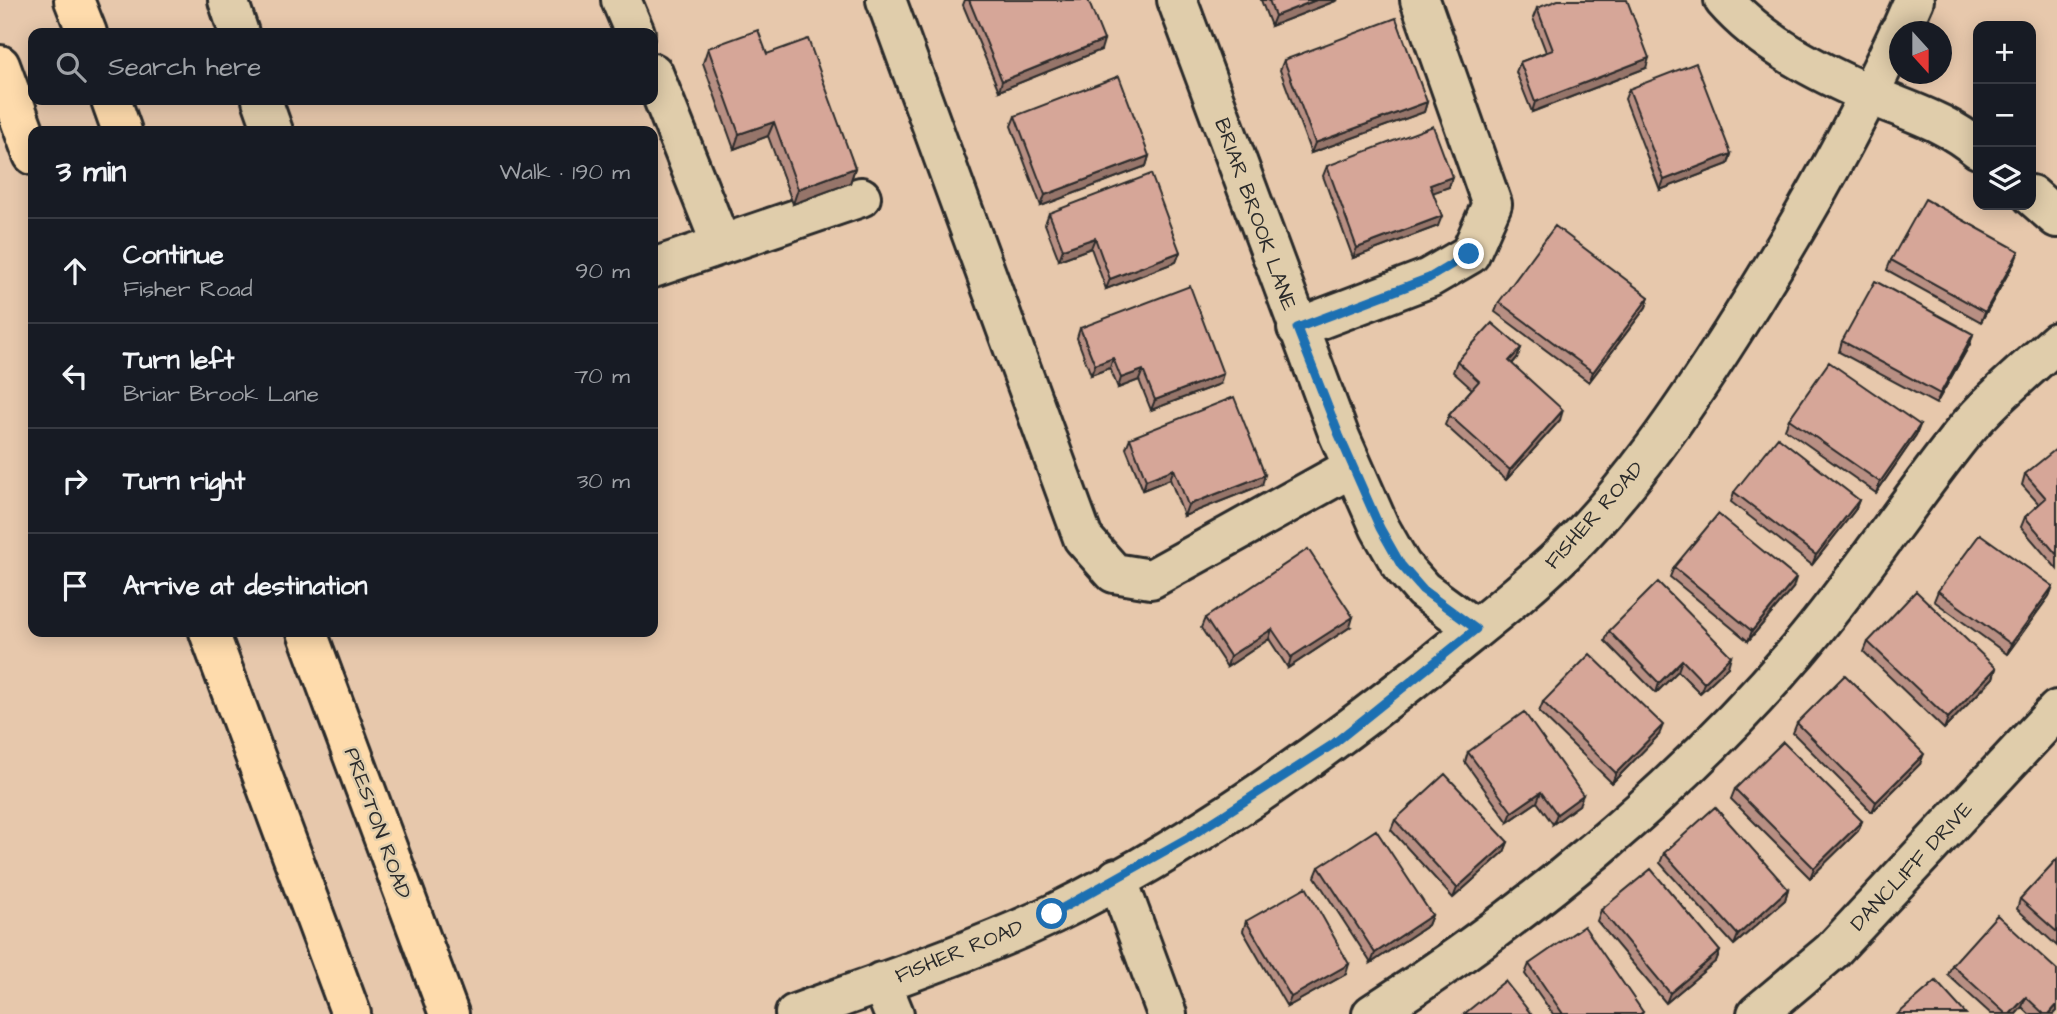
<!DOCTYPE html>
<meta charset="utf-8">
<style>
:root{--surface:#171b24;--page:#242831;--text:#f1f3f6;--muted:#9ea1a6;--line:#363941}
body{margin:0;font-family:"Architects Daughter",sans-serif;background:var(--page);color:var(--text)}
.controls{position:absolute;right:21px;top:21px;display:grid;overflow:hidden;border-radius:14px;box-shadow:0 4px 18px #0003}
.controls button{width:63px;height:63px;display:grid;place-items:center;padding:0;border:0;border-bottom:2px solid var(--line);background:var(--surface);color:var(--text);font:35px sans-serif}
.compass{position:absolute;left:1889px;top:21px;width:63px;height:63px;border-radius:50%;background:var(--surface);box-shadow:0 4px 18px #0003;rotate:159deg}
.stop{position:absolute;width:21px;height:21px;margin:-16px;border:5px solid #1f6fb2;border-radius:50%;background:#fff}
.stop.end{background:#1f6fb2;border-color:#fff;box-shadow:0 2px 7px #0008}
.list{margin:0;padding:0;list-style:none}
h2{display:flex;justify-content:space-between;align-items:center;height:91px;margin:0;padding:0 28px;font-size:30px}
h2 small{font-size:23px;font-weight:400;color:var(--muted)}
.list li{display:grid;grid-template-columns:46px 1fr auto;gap:21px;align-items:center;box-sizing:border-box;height:105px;padding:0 28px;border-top:2px solid var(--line)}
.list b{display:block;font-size:26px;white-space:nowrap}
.list p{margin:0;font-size:23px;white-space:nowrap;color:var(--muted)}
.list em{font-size:23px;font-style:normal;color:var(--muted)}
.icon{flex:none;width:38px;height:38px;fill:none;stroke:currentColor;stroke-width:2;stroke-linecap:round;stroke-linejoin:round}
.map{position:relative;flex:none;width:2057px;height:1014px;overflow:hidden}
.search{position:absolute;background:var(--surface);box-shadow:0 4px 18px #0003;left:28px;top:28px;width:630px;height:77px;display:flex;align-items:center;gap:18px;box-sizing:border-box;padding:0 24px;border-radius:14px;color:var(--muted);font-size:26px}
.panel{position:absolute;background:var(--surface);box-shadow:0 4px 18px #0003;left:28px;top:126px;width:630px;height:511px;border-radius:14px}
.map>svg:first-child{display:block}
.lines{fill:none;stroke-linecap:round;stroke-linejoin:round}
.minor-casing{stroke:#2b2b2b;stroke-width:44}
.major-casing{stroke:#2b2b2b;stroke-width:44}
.minor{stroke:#e0cdab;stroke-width:38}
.major{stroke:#fedbac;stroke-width:38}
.wall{fill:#b88f83;stroke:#2b2b2b;stroke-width:2}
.shaded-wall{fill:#96746a;stroke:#2b2b2b;stroke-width:2}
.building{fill:#d6a698;stroke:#2b2b2b;stroke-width:2}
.route{stroke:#1f6fb2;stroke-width:9}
.labels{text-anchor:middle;stroke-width:5;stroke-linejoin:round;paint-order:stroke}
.street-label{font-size:21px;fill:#2b2b2b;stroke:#e0cdab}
</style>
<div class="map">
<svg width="2057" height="1014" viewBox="0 0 2057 1014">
<rect width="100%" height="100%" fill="#e7c8ac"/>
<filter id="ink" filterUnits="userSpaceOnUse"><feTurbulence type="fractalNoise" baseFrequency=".0143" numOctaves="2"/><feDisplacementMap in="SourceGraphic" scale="14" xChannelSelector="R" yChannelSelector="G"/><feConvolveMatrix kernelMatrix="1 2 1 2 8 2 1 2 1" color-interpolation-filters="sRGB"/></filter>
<g filter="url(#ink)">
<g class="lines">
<g class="minor-casing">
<path id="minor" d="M 228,0 L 239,33
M 621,0 L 635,33
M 886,0 L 1083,538 L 1114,573 L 1151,579 L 1353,467
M 1177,0 L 1339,435 L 1380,528 L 1401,565 L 1423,590 L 1476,629
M 1724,0 C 1762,44 1820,73 1873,96 C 1910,112 1947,122 1978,149
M 1900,32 L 1914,0
M 653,73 L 721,244
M 262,100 L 273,131
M 2031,195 L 2057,218
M 653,268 L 861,197
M 1297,328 L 1429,278 L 1470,254 L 1492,204 L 1420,0
M 1117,878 L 1167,1014
M 881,982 L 894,1014
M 795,1014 C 879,983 973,952 1053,914 C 1188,848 1313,760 1430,666 C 1475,629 1523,593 1565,552 C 1630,488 1683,410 1732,333 C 1794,236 1851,136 1899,32
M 1372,1014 C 1529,914 1677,791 1798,650 C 1857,581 1906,504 1962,434 C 1989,401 2025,371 2057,342
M 1757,1014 L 1832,951 L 2057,710"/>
</g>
<g class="major-casing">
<path id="major" d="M 74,0 L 87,33
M 0,65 L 33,155
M 111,100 L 122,131
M 209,632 L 351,1014
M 307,632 L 449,1014"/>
</g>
<use href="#minor" class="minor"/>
<use href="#major" class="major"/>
</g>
<path class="wall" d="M 965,0 L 1088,0 L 1101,50 L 999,91 L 963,5 Z
M 1261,0 L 1338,0 L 1271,26 Z
M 1537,8 L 1646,68 L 1532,112 L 1516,72 L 1520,62 L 1546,52 L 1533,18 Z
M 708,48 L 767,54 L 855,168 L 850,183 L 793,204 L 768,136 L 734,149 L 703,63 Z
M 1284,60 L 1427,102 L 1424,112 L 1311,153 L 1280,70 Z
M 1629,89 L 1731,154 L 1728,164 L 1660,190 L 1625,99 Z
M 1015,116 L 1149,156 L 1146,166 L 1041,206 L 1011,126 Z
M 1327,166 L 1452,177 L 1449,187 L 1433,192 L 1438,226 L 1353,258 L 1323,176 Z
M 1049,213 L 1180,252 L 1176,262 L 1106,289 L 1091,248 L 1059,260 L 1045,224 Z
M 1891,260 L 2015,261 L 1981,322 L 1887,270 Z
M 1649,297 L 1646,307 L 1589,382 L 1495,312 L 1499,302 Z
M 1080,328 L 1220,384 L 1151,410 L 1139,380 L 1118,388 L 1110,368 L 1091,375 L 1077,338 Z
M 1973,334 L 1970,344 L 1936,404 L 1839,352 L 1842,341 Z
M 1521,348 L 1517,358 L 1512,364 L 1560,420 L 1506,480 L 1445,425 L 1449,415 L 1472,389 L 1453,372 L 1457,361 Z
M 1789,419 L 1920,425 L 1916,435 L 1876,493 L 1785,429 Z
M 1130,438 L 1262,485 L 1184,516 L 1170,479 L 1143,490 L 1126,448 Z
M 2057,450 L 2057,569 L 2021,527 L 2025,517 L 2039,504 L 2022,485 L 2025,474 Z
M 1734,492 L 1859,500 L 1855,510 L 1812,565 L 1731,502 Z
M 1674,567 L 1793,588 L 1748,641 L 1670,577 Z
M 2053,586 L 2049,596 L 2007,654 L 1934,601 L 1938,591 Z
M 1205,618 L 1350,627 L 1288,668 L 1269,639 L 1227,667 L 1201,628 Z
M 1609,631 L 1728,667 L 1700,693 L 1678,671 L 1656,693 L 1605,641 Z
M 1868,642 L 1996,668 L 1993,678 L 1944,729 L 1864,652 Z
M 1543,702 L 1659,735 L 1612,783 L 1539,712 Z
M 1797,723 L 1920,764 L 1872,812 L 1793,733 Z
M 1468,752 L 1579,805 L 1553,824 L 1537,802 L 1508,822 L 1465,762 Z
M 1735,789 L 1862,821 L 1858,831 L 1810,878 L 1731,799 Z
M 1395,820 L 1508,842 L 1504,852 L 1453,898 L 1391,830 Z
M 1664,853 L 1788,889 L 1785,900 L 1734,945 L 1660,863 Z
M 2057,859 L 2057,946 L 2017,909 L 2020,899 Z
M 1319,867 L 1432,915 L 1428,925 L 1371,963 L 1315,877 Z
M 1601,910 L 1720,951 L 1716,961 L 1666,1003 L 1597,921 Z
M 1246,921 L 1346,974 L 1287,1007 L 1243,931 Z
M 1529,964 L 1643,1012 L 1642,1014 L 1553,1014 L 1525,974 Z
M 1952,965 L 2057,970 L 2057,1011 L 2054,1014 L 2029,1014 L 2022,1007 L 2016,1014 L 1991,1014 L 1948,975 Z"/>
<path class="shaded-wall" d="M 1316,0 L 1338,0 L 1271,26 L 1275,16 Z
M 1104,40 L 1101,50 L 999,91 L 1002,81 Z
M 1649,58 L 1646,68 L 1532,112 L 1535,102 Z
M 1427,102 L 1424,112 L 1311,153 L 1315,143 Z
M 774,122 L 768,136 L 734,149 L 739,134 Z
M 1731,154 L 1728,164 L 1660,190 L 1664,180 Z
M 1149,156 L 1146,166 L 1041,206 L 1045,195 Z
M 855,168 L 850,183 L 793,204 L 798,189 Z
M 1452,177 L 1449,187 L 1427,195 L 1430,185 Z
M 1442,216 L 1438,226 L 1353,258 L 1357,248 Z
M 1095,238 L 1091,248 L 1059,260 L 1063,249 Z
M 2019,251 L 2015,261 L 1981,322 L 1985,312 Z
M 1180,252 L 1176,262 L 1106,289 L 1110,279 Z
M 1649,297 L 1646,307 L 1589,382 L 1593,372 Z
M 1973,334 L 1970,344 L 1936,404 L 1940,394 Z
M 1521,348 L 1517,358 L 1505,372 L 1509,361 Z
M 1113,358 L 1110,368 L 1091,375 L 1095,365 Z
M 1143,370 L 1139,380 L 1118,388 L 1121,378 Z
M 1223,374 L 1220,384 L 1151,410 L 1155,400 Z
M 1563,410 L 1560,420 L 1506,480 L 1510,470 Z
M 1920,425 L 1916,435 L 1876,493 L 1880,482 Z
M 1174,469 L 1170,479 L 1143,490 L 1146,480 Z
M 1265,475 L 1262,485 L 1184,516 L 1188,505 Z
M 1859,500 L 1855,510 L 1812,565 L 1816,555 Z
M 1796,578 L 1793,588 L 1748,641 L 1752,631 Z
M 2053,586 L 2049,596 L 2007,654 L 2011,644 Z
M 1353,617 L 1350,627 L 1288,668 L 1291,657 Z
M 1272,629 L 1269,639 L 1227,667 L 1230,656 Z
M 1731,656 L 1728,667 L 1700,693 L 1704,683 Z
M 1682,660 L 1678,671 L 1656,693 L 1659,683 Z
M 1996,668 L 1993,678 L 1944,729 L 1948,718 Z
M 1663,725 L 1659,735 L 1612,783 L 1616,773 Z
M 1924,754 L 1920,764 L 1872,812 L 1876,802 Z
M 1541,792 L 1537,802 L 1508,822 L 1512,812 Z
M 1583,795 L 1579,805 L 1553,824 L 1557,814 Z
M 1862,821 L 1858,831 L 1810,878 L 1814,868 Z
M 1508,842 L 1504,852 L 1453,898 L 1457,888 Z
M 1788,889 L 1785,900 L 1734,945 L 1738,935 Z
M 1432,915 L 1428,925 L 1371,963 L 1375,953 Z
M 1720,951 L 1716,961 L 1666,1003 L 1670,993 Z
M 1349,964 L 1346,974 L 1287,1007 L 1291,997 Z
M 2026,997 L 2022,1007 L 2016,1014 L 2010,1014 Z
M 2057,1005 L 2057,1011 L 2054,1014 L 2049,1014 Z"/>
<path class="building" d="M 969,0 L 1088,0 L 1104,40 L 1002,81 Z
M 1269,0 L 1316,0 L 1275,16 Z
M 1558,0 L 1627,0 L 1649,58 L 1535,102 L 1520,62 L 1553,50 L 1537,8 Z
M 1396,18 L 1427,102 L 1315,143 L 1284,60 Z
M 758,30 L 767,54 L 808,39 L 855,168 L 798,189 L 774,122 L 739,134 L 708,48 Z
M 1696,63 L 1731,154 L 1664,180 L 1629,89 Z
M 1119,76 L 1149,156 L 1045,195 L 1015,116 Z
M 1433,126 L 1452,177 L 1430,185 L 1442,216 L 1357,248 L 1327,166 Z
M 1151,174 L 1180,252 L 1110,279 L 1095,238 L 1063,249 L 1049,213 Z
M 1925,199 L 2019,251 L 1985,312 L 1891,260 Z
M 1555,226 L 1649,297 L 1593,372 L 1499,302 Z
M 1875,281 L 1973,334 L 1940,394 L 1842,341 Z
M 1190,286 L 1223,374 L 1155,400 L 1143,370 L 1121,378 L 1113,358 L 1095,365 L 1080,328 Z
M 1492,323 L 1521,348 L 1509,361 L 1563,410 L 1510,470 L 1449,415 L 1479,381 L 1457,361 Z
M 1829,362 L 1920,425 L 1880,482 L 1789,419 Z
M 1234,397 L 1265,475 L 1188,505 L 1174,469 L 1146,480 L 1130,438 Z
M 1778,437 L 1859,500 L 1816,555 L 1734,492 Z
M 2056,449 L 2057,450 L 2057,555 L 2025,517 L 2046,498 L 2025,474 Z
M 1718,514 L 1796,578 L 1752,631 L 1674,567 Z
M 1980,534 L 2053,586 L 2011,644 L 1938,591 Z
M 1308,549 L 1353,617 L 1291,657 L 1272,629 L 1230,656 L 1205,618 Z
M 1658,582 L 1731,656 L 1704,683 L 1682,660 L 1659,683 L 1609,631 Z
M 1916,591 L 1996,668 L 1948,718 L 1868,642 Z
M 1590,654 L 1663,725 L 1616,773 L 1543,702 Z
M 1845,675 L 1924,754 L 1876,802 L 1797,723 Z
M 1524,712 L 1583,795 L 1557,814 L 1541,792 L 1512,812 L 1468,752 Z
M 1783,742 L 1862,821 L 1814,868 L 1735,789 Z
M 1445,774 L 1508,842 L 1457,888 L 1395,820 Z
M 1715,807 L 1788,889 L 1738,935 L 1664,853 Z
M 1376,830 L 1432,915 L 1375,953 L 1319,867 Z
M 2057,859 L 2057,932 L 2020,899 Z
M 1651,869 L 1720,951 L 1670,993 L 1601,910 Z
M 1306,887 L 1349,964 L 1291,997 L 1246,921 Z
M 1997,915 L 2057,970 L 2057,1005 L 2049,1014 L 2044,1014 L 2026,997 L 2010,1014 L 2006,1014 L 1952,965 Z
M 1584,926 L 1643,1012 L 1640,1014 L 1563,1014 L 1529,964 Z
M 1505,981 L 1531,1014 L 1464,1014 Z
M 1936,981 L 1966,1014 L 1898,1014 Z"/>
</g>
<g class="lines" filter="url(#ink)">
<path class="route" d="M 1052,914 L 1186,839 L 1332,745 L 1476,629 L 1423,590 L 1401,565 L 1380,528 L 1339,435 L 1297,328 L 1429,278 L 1469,254"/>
</g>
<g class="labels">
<g class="street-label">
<text transform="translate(1256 214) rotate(70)" y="7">BRIAR BROOK LANE</text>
<text transform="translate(1594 515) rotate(-48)" y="7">FISHER ROAD</text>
<text transform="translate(378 823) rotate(70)" y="7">PRESTON ROAD</text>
<text transform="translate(1911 866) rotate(-47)" y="7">DANCLIFF DRIVE</text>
<text transform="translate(959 951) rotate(-22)" y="7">FISHER ROAD</text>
</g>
</g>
</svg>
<div class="controls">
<button>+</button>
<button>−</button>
<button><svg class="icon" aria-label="layers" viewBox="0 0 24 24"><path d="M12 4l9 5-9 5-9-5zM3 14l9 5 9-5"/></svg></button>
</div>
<svg class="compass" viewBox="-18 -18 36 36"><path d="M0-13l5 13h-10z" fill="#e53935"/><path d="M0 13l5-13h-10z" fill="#9ea1a6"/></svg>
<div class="stop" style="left:1052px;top:914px"></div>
<div class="stop end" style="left:1469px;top:254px"></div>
<div class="search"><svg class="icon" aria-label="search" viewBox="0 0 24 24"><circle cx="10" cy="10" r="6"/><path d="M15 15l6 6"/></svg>Search here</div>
<section class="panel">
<h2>3 min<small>Walk · 190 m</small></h2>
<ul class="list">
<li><svg class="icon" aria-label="ahead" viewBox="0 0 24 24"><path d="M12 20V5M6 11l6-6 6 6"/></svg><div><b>Continue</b><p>Fisher Road</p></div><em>90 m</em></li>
<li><svg class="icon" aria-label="left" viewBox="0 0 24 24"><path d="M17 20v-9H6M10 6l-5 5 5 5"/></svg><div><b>Turn left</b><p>Briar Brook Lane</p></div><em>70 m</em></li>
<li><svg class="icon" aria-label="right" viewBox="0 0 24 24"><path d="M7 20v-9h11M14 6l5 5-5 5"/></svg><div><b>Turn right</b></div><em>30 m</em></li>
<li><svg class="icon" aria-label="arrive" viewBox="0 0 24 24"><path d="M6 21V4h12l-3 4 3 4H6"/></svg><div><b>Arrive at destination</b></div></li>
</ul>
</section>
</div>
